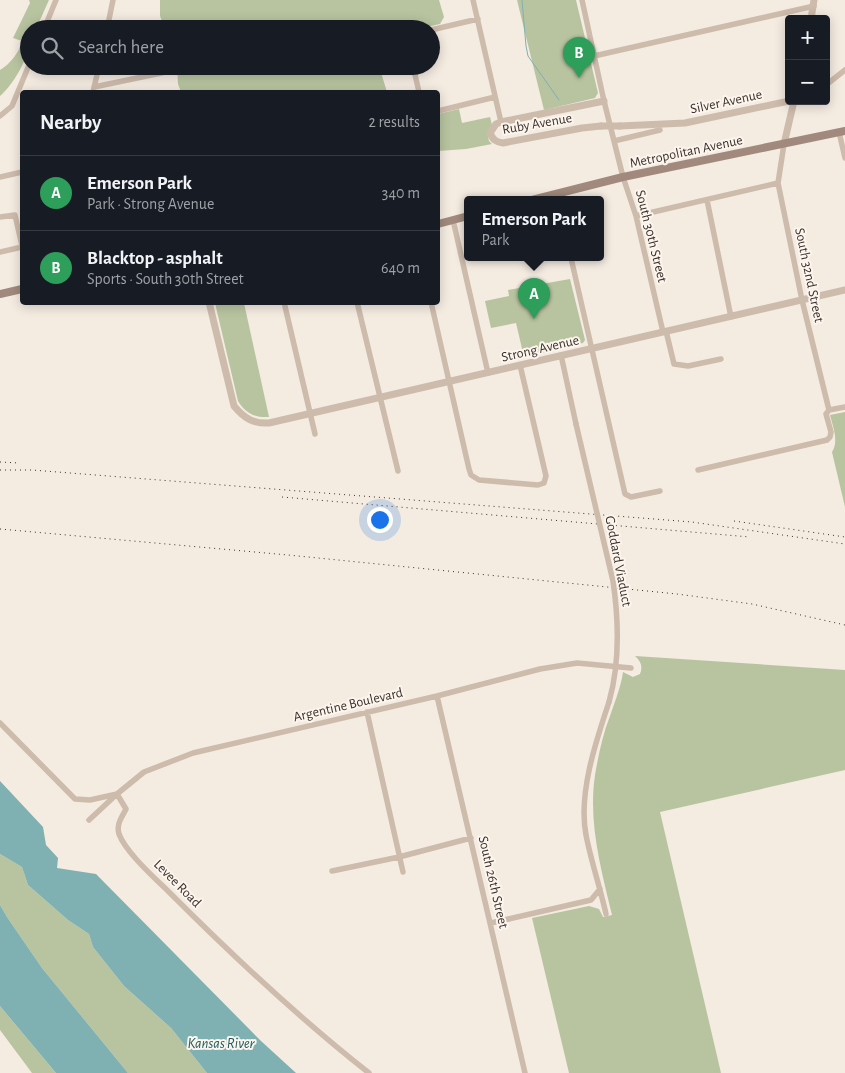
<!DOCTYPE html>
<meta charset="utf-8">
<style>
:root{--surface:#171b24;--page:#242831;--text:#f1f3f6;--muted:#9ea1a6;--line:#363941;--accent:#7c3aed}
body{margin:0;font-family:"Alegreya Sans",sans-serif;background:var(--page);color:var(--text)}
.controls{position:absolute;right:15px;top:15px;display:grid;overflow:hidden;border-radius:5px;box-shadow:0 2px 12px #0003}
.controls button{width:45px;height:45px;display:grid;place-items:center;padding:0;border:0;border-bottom:1px solid var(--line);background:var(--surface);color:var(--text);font:25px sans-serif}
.you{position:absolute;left:379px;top:519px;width:18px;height:18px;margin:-12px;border:4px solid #fff;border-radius:50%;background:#1a73e8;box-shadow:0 0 0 8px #1a73e833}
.badge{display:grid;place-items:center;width:32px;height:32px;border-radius:50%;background:var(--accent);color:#fff;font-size:16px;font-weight:700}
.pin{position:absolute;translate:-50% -41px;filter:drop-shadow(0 1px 2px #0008)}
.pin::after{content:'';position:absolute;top:26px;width:18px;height:15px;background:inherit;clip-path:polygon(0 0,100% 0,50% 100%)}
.popup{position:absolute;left:464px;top:196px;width:140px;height:65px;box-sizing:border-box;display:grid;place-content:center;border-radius:5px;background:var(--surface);filter:drop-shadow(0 1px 4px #0005);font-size:16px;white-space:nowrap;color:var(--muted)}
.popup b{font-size:19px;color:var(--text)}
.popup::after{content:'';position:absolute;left:50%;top:100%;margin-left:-10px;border:10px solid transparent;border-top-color:var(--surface)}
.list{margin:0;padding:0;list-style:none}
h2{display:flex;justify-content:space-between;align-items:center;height:65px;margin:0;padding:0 20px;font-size:21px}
h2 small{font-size:16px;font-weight:400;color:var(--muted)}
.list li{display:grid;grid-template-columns:32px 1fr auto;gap:15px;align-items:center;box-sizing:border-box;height:75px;padding:0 20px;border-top:1px solid var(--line)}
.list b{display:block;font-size:19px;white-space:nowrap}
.list p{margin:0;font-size:16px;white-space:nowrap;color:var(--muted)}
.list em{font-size:16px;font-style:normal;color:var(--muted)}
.icon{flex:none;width:28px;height:28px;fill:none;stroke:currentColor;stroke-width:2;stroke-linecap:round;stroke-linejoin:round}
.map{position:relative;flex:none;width:845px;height:1073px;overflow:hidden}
.search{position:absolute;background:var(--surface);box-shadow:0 2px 12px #0003;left:20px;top:20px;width:420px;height:55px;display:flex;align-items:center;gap:12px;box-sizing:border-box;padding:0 18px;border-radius:28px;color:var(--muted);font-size:19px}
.panel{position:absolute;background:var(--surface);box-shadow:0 2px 12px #0003;left:20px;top:90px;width:420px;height:215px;border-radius:5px}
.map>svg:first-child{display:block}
.green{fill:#b8c4a0}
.water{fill:#7fb0b2}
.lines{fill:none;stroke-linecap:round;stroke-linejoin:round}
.stream{stroke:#7fb0b2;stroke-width:1}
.minor{stroke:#cdbbac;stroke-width:5.5}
.tertiary{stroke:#cdbbac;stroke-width:7}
.secondary{stroke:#a18a7d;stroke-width:8}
.rail{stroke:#3b302b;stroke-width:1;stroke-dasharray:1 4;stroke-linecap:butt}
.minor-bridge{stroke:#cdbbac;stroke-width:5.5}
.tertiary-bridge{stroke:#cdbbac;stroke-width:7}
.labels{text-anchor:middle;stroke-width:4;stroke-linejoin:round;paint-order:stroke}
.street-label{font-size:14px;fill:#3b302b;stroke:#fbf5ee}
.water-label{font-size:15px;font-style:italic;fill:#1f5a5e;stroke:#fbf5ee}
</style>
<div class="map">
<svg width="845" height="1073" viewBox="0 0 845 1073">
<rect width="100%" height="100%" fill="#f4ebe1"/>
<path class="green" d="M 29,0 L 49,0 L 36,29 L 29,29 C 29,34 29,40 29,45 C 27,61 12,86 0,96 L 0,70 C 10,64 19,53 22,41 L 13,38 L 30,3 Z
M 160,0 L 439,0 L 444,17 L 440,24 L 417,29 L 165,29 L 160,16 Z
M 517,0 L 576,0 L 598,93 L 595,98 L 544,110 Z
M 177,66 L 379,66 L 387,92 L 181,92 L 178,84 Z
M 459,109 L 462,123 L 490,117 L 492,125 L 487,132 L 489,141 L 492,144 L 466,149 L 438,151 L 438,114 Z
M 570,279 L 585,340 L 583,343 L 524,357 L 516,323 L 491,328 L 485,301 L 509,296 L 508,290 Z
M 215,303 L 244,303 L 269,417 C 255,418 245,413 238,401 Z
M 845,412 L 845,507 L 832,452 C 839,441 833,427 830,415 Z
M 635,656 L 845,670 L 845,770 L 660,812 L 721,1073 L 569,1073 L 532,918 L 589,906 L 599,909 L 603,917 L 612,915 C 600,865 586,815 597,764 C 600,748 604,731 610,716 C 615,701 621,687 623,672 L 633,677 L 640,674 C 643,667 641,661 635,656 Z
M 0,854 L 22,867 L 28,885 L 68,920 L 89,934 L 93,947 L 124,986 L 171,1028 L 207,1073 L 128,1073 L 42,968 L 7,917 L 0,905 Z
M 0,1006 L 56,1073 L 32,1073 L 0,1030 Z"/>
<path class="water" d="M 0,781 L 43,827 L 46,845 L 58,858 L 57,868 L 96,874 L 261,1041 L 296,1073 L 207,1073 L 171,1028 L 124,986 L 93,947 L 89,934 L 68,920 L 28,885 L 22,867 L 0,854 Z
M 0,905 L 7,917 L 42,968 L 128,1073 L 56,1073 L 0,1006 Z"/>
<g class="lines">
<path class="stream" d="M 522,0 L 526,46 L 528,56 L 559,100"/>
<path class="minor" d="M 473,0 L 501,122
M 582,0 L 604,101 L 623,177 L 636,216 L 663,332
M 44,29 L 56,0
M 107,29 L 113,0
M 431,30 L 478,19
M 594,56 L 814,6
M 413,66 L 419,92
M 826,85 L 845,70
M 94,87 L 166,72
M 93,92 L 99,66
M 438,111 L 495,97
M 0,116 L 12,106 L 29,65
M 839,132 L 845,158
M 614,141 L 660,130
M 784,144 L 778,183 L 802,300 L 829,410
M 0,177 L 22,172
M 707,200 L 731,317
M 636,216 L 778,183
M 0,217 L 15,215 L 22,246
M 453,220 L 488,373
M 0,252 L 22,247
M 571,258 L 625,494 L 631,497 L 660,491
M 284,302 L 315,434
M 357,302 L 398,471
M 431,302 L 469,469 L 471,475 L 479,480 L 538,485 L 544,483 L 546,476 L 520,365
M 666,331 L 674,364 L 688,366 L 721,359
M 561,355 L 576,424
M 829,410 L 845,407
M 698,470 L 827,440 L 830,437 L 831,432 L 826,414 L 829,410
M 437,696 L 525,1073
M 367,712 L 403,872
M 0,723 L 75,799 L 90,800 L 117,794 L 126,809 C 122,817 116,824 119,834 C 126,853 157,880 171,894 C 234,957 299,1018 369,1073
M 89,820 L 117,794 L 144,772 L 193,753 L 437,696 L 540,669 L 577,663 L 631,668
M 332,871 L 399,857 L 471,838
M 606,914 C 600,887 591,861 586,835 C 578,794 596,741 609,702
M 491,923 L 591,900 L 600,889"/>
<path class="tertiary" d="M 811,19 L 814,0
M 601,126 L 582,128 L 503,143 C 496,142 493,140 490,133 L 496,124 L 501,122 L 604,101
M 620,126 L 685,123 L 789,101
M 784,144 L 794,101
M 209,302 L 234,406 C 244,418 253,424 269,423 L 845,290"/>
<path class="secondary" d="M 532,200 L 623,177 L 845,131
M 438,224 L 468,216
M 0,294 L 22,289"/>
<path class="rail" d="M 0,462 L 19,463
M 0,470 L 32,470 L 692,522 L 845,544
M 282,497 L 750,537
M 734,521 L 845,537
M 0,529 L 288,555 L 677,594 L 752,604 L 845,625"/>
<path class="minor-bridge" d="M 576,424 L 613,581 C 619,622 620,663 609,702"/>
<path class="tertiary-bridge" d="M 601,126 L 620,126"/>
</g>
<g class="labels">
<g class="street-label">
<text transform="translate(726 101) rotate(-12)" y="5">Silver Avenue</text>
<text transform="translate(537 123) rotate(-10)" y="5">Ruby Avenue</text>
<text transform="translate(686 151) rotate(-12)" y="5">Metropolitan Avenue</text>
<text transform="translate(652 236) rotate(76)" y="5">South 30th Street</text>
<text transform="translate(810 275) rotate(78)" y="5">South 32nd Street</text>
<text transform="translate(540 348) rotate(-13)" y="5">Strong Avenue</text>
<text transform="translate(619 561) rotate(79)" y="5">Goddard Viaduct</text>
<text transform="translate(348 704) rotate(-13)" y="5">Argentine Boulevard</text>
<text transform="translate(494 882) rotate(77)" y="5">South 26th Street</text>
<text transform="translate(178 883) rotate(45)" y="5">Levee Road</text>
</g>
<g class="water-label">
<text x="221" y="1048">Kansas River</text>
</g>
</g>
</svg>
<div class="controls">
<button>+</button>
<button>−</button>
</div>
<div class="you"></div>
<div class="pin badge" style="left:534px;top:319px;background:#2e9e5b">A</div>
<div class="popup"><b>Emerson Park</b>Park</div>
<div class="pin badge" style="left:579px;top:78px;background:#2e9e5b">B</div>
<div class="search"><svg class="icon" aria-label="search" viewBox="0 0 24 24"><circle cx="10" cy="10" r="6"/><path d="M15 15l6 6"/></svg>Search here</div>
<section class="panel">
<h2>Nearby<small>2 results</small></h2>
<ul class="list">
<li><span class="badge" style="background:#2e9e5b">A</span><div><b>Emerson Park</b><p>Park · Strong Avenue</p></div><em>340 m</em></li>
<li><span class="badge" style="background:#2e9e5b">B</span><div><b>Blacktop - asphalt</b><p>Sports · South 30th Street</p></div><em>640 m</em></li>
</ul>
</section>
</div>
